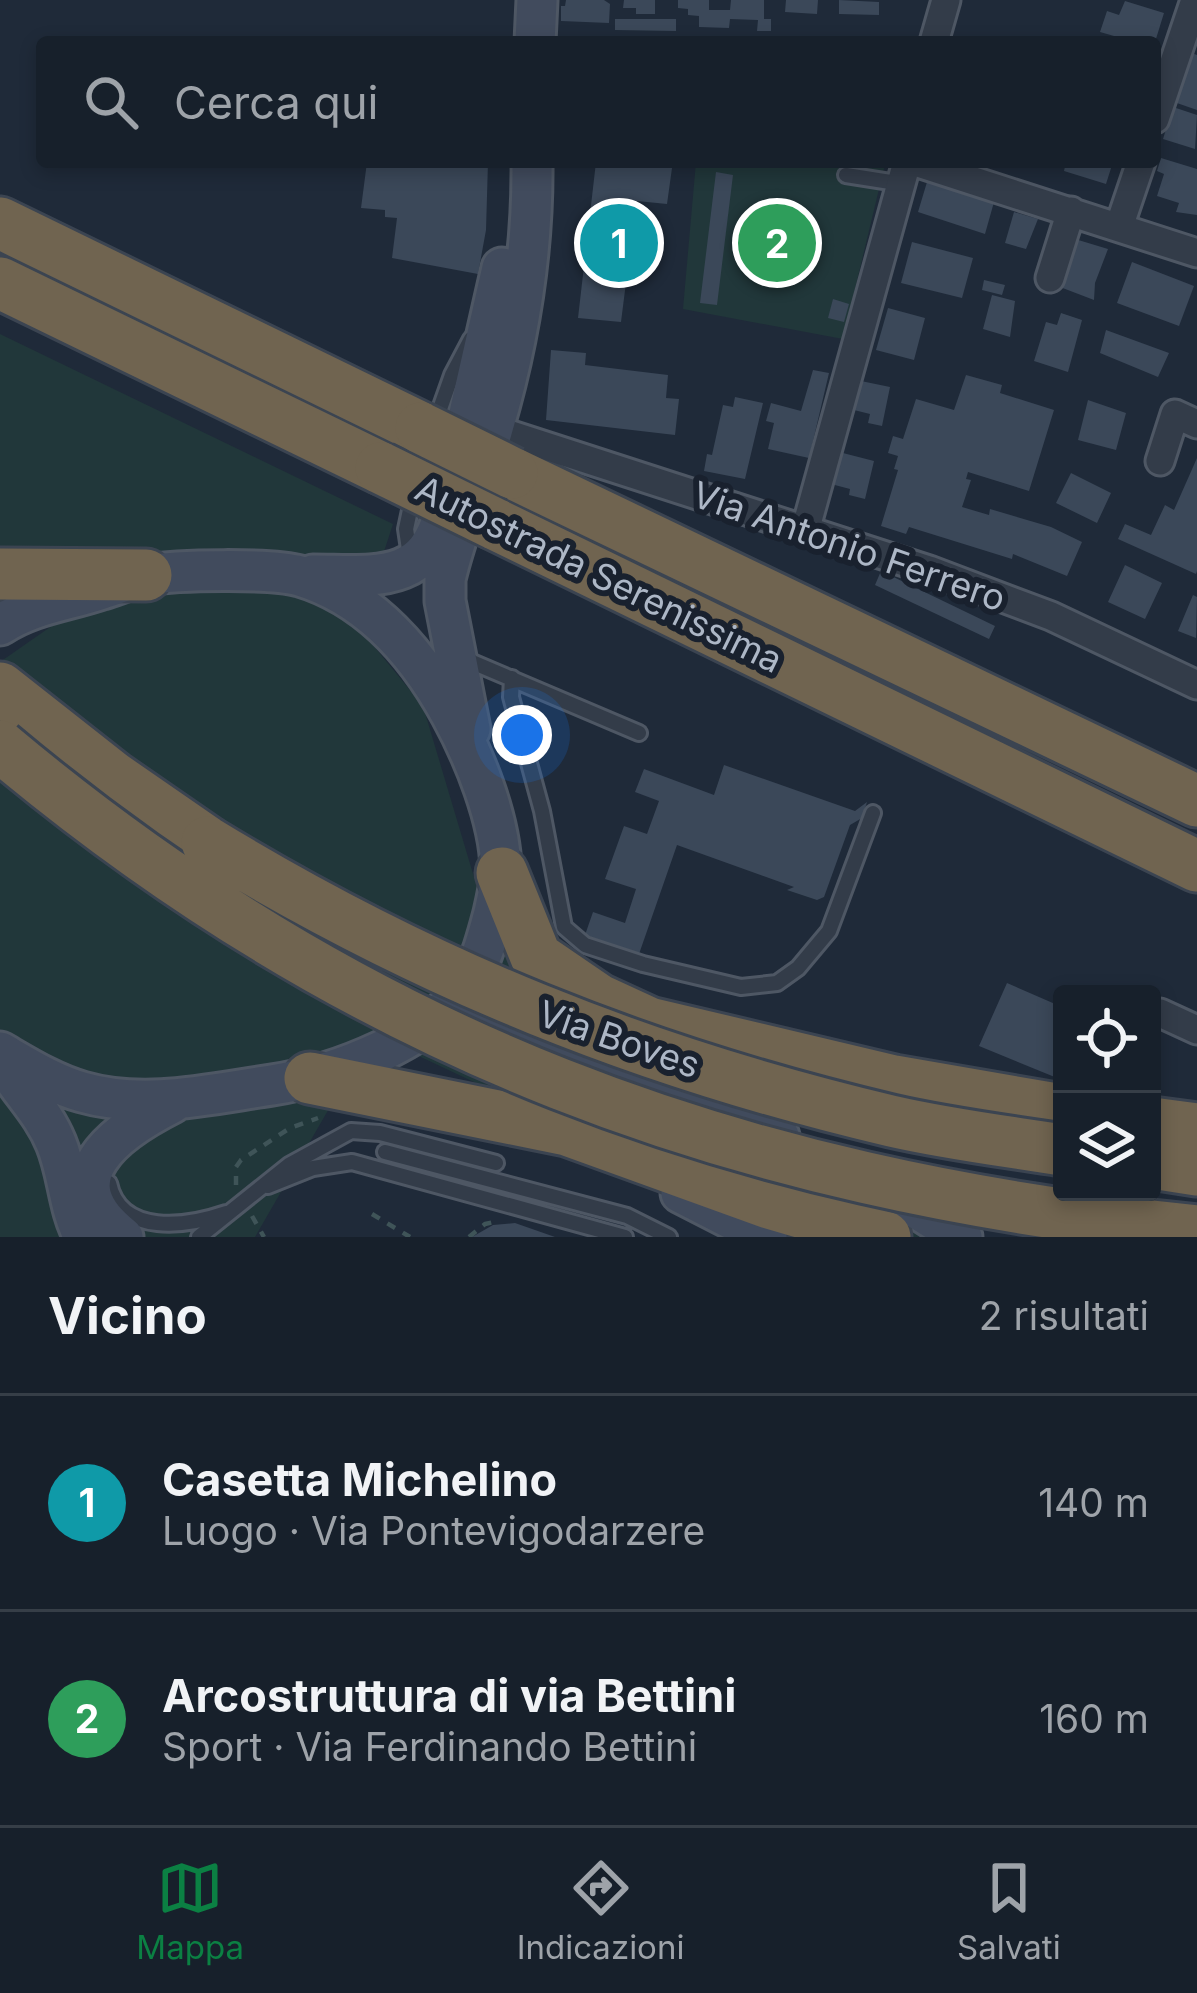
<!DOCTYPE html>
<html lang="it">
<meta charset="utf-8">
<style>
:root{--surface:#17202b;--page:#242d37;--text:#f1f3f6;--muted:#9ea3a9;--line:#363e47;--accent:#0b8043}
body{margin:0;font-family:Inter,sans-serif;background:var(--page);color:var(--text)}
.controls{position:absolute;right:36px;bottom:36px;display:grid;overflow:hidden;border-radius:12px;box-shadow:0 6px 18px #0003}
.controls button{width:108px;height:108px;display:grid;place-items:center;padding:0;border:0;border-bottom:3px solid var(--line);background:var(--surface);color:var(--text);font:60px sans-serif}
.you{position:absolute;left:522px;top:735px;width:42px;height:42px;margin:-30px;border:9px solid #fff;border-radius:50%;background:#1a73e8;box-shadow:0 0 0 18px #1a73e833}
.badge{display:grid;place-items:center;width:78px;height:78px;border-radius:50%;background:var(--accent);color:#fff;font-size:39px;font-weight:700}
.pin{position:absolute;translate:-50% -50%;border:6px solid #fff;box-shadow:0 3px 12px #0006}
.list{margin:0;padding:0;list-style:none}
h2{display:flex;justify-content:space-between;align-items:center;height:156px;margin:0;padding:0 48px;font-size:51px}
h2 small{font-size:39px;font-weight:400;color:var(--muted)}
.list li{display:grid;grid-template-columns:78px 1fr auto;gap:36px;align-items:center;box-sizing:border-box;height:216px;padding:0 48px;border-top:3px solid var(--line)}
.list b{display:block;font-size:45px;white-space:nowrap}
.list p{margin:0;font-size:39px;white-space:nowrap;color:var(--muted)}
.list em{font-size:39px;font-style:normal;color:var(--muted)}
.icon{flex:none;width:66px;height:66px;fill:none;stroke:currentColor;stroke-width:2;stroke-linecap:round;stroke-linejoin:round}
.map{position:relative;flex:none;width:1197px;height:1237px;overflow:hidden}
.search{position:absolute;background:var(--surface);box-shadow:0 6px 18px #0003;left:36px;right:36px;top:36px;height:132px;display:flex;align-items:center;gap:30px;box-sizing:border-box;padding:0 42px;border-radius:12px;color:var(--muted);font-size:45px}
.sheet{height:588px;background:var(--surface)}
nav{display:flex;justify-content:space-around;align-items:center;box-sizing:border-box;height:168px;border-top:3px solid var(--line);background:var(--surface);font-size:33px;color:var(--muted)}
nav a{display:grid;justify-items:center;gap:6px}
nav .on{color:var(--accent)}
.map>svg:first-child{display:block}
.green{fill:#21373a}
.building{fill:#3b4859}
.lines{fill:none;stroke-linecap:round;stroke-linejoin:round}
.lane-casing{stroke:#4e5764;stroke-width:20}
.street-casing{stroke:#4e5764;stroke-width:33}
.secondary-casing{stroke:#4e5764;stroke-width:45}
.highway-casing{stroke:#3b4451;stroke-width:57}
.path{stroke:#3f5458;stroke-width:4.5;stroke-dasharray:9 9;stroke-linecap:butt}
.lane{stroke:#333c49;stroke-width:14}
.street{stroke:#333c49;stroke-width:27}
.secondary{stroke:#414b5d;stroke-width:39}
.highway{stroke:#706450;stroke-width:51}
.highway-bridge-casing{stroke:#3b4451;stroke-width:57;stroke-linecap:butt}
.highway-bridge{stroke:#706450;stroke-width:51}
.labels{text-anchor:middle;stroke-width:12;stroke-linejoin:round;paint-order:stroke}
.street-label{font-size:36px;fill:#adb7c6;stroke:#19212e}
</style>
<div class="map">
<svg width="1197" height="1237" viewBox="0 0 1197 1237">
<rect width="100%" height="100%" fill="#1f2a39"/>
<path class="green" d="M 696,162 L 885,164 L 843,339 L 683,309 Z
M 0,334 L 393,524 L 359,628 L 423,706 L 485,914 L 641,1042 L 954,1221 L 970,1237 L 795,1237 L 776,1224 L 372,1034 L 255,1237 L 0,1237 L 0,662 L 56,623 L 0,587 Z"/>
<path class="building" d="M 566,0 L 604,0 L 610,4 L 609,23 L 561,21 L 561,6 L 565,6 Z
M 624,0 L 655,0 L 655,14 L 636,14 L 636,8 L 623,8 Z
M 678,0 L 709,0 L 709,10 L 730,10 L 731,0 L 764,0 L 764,19 L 771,19 L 771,31 L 757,31 L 758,20 L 730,19 L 729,28 L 699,27 L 699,16 L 688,15 L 688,9 L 678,8 Z
M 786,0 L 818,0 L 817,14 L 785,12 Z
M 839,0 L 879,2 L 879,15 L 839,14 Z
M 1125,1 L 1164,13 L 1155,42 L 1135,42 L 1100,32 L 1107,11 L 1119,15 Z
M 615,19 L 676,19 L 676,31 L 615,30 Z
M 1189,52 L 1197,55 L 1197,110 L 1174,102 Z
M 1173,107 L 1197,115 L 1195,149 L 1163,139 Z
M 1161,158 L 1197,169 L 1197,215 L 1176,212 L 1179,203 L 1157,196 L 1164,174 L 1157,171 Z
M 367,162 L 488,162 L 486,230 L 478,274 L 392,258 L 397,218 L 385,217 L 385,210 L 361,208 Z
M 596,162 L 653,162 L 653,166 L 672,168 L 667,204 L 637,201 L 633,233 L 650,236 L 648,253 L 630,251 L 621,322 L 578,318 Z
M 1066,162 L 1113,162 L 1106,184 L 1064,171 Z
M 716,172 L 733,175 L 717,305 L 700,303 Z
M 927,182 L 994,202 L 985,234 L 918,212 Z
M 1014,212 L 1038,219 L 1026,249 L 1005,243 Z
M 1075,239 L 1108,249 L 1095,283 L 1094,300 L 1060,287 Z
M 912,242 L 973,258 L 962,298 L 901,283 Z
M 1132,262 L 1194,286 L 1179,326 L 1117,303 Z
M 984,280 L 1005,285 L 1002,295 L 982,290 Z
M 992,295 L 1015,301 L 1010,337 L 983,329 Z
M 833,299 L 849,304 L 844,322 L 828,318 Z
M 888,308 L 925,318 L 914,360 L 876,350 Z
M 1061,313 L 1082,320 L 1068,372 L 1034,361 L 1046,322 L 1057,325 Z
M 1106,330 L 1169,353 L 1158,377 L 1100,353 Z
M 551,350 L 586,353 L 585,365 L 668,375 L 666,398 L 679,399 L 675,435 L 546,420 Z
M 813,370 L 829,373 L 809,458 L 768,449 L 774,423 L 766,421 L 771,403 L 801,411 Z
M 966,375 L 1002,385 L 1000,393 L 1054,410 L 1029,491 L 968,472 L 966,479 L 971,480 L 962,507 L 989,515 L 990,509 L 1051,527 L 1082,542 L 1067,576 L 1013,554 L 1012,559 L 909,527 L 906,534 L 881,526 L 898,470 L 894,469 L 898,456 L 888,453 L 893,436 L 903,439 L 916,399 L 954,410 Z
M 861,381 L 890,387 L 882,426 L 868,423 L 870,414 L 850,409 L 855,385 L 860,385 Z
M 735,397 L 763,403 L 745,479 L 704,471 L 707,454 L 712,455 L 723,405 L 733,407 Z
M 1088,400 L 1126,413 L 1116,450 L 1078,440 Z
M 839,452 L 874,461 L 865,499 L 849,495 L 850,489 L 831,484 Z
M 1197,458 L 1197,571 L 1196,574 L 1118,539 L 1125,524 L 1151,535 L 1165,505 L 1174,510 Z
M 1071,473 L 1111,493 L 1097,523 L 1056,503 Z
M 1125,565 L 1162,583 L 1145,619 L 1108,602 Z
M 881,571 L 995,626 L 989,639 L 875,585 Z
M 1193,595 L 1197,597 L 1196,638 L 1178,631 Z
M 724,765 L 855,811 L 867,802 L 862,818 L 850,825 L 824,897 L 817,900 L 787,890 L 794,887 L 677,845 L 639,954 L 585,935 L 593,912 L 625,923 L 636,889 L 605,879 L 624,826 L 647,834 L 659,801 L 635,792 L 644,769 L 714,795 Z
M 1007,983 L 1062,1007 L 1062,1080 L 979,1046 Z
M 515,1223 L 555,1237 L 472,1237 L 493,1225 Z"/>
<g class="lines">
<g class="lane-casing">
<path id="lane" d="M 846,175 L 903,184
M 435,423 L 452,375 L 471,339
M 410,556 L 406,529 L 413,496
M 464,654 L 472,662 L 639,733
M 512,678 L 511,697 L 542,811 L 564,927 L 585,945 L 643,964 L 741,987 L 777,983 L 798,968 L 829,931 L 873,813
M 385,1152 L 627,1216 L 669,1237
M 109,1183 C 120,1237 188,1226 226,1213
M 268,1186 L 313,1168 L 352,1162 L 625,1237
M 199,1237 L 289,1165 L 351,1131 L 380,1133 L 496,1163"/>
</g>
<g class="street-casing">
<path id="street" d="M 934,42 L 946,0
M 1155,119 L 1195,0
M 915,162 L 1197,253
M 1119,227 L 1141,162
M 1050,278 L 1071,211
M 493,429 L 929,570 L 1051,616 L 1197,685
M 1160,461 L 1175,414 L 1197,424
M 805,531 L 907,162
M 1160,1013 L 1197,1030"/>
</g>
<g class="secondary-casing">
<path id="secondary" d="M 535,42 L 537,0
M 466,427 L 502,268
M 313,575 C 375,575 425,585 444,513
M 0,625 C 32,604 67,601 102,589 C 116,585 131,578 146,575 C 177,570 271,568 300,576 C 370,597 417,652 451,714 C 474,756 500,819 501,869 C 501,883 497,899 494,913 C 488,936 481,962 469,982 C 432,1040 336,1075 272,1085 C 210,1094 144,1110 82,1092 C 53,1084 26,1067 0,1052
M 470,729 L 445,601 L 445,579 C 457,527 479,479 493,428 C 519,340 533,254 532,162
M 473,985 C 508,1048 595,1065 658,1088
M 3,1061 C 19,1090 43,1111 56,1143 C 69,1174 68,1207 84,1237
M 634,1061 L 714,1108 L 779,1136
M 891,1192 L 962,1237
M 681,1193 L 767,1237
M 123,1237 C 49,1179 115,1132 172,1103"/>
</g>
<g class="highway-casing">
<path id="highway" d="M 0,223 L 421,428
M 0,283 L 381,468
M 512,473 L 1197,801
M 495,524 L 1197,866
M 0,574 L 146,575
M 0,688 L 113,777 L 207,842
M 502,873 L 536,957 L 599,1000 L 649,1023 L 894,1081 L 1062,1110
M 310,1078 L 567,1130 L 769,1203 L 885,1237
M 1152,1123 L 1197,1129
M 1152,1163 L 1197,1170"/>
</g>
<path class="path" d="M 236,1185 L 236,1167 L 241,1160 L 290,1128 L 318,1118
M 372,1214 L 410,1237
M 252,1216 L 264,1237
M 469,1237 L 485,1224 L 494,1222"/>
<use href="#lane" class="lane"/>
<use href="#street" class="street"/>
<use href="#secondary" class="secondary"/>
<use href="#highway" class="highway"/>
<g class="highway-bridge-casing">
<path id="highway-bridge" d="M 421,428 L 512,473
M 381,468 L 495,524
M 0,746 C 358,1047 735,1184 1197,1231
M 207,842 C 425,975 642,1062 891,1121 C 947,1134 1005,1141 1062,1150"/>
</g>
<use href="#highway-bridge" class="highway-bridge"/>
</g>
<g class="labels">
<g class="street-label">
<text transform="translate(849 546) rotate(19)" y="13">Via Antonio Ferrero</text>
<text transform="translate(599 574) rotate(26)" y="13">Autostrada Serenissima</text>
<text transform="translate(619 1039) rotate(19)" y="13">Via Boves</text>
</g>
</g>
</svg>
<div class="controls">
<button><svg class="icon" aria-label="locate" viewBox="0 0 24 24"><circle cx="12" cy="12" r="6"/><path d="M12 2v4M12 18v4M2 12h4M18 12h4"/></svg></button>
<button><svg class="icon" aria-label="layers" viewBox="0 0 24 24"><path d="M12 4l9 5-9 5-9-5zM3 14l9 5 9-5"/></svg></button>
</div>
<div class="you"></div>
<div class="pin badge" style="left:619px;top:243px;background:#0f9aa8">1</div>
<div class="pin badge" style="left:777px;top:243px;background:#2e9e5b">2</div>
<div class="search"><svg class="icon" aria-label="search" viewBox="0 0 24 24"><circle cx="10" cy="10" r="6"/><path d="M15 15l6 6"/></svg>Cerca qui</div>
</div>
<section class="sheet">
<h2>Vicino<small>2 risultati</small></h2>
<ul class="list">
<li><span class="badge" style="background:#0f9aa8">1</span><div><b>Casetta Michelino</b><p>Luogo · Via Pontevigodarzere</p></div><em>140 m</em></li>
<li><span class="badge" style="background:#2e9e5b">2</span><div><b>Arcostruttura di via Bettini</b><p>Sport · Via Ferdinando Bettini</p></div><em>160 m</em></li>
</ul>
</section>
<nav>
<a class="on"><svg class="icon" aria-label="map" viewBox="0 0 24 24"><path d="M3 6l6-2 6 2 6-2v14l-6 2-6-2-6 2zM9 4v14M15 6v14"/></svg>Mappa</a>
<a><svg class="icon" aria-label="directions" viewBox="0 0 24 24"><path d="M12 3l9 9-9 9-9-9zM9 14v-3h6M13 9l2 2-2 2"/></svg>Indicazioni</a>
<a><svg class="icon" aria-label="saved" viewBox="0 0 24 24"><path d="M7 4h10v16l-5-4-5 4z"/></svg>Salvati</a>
</nav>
